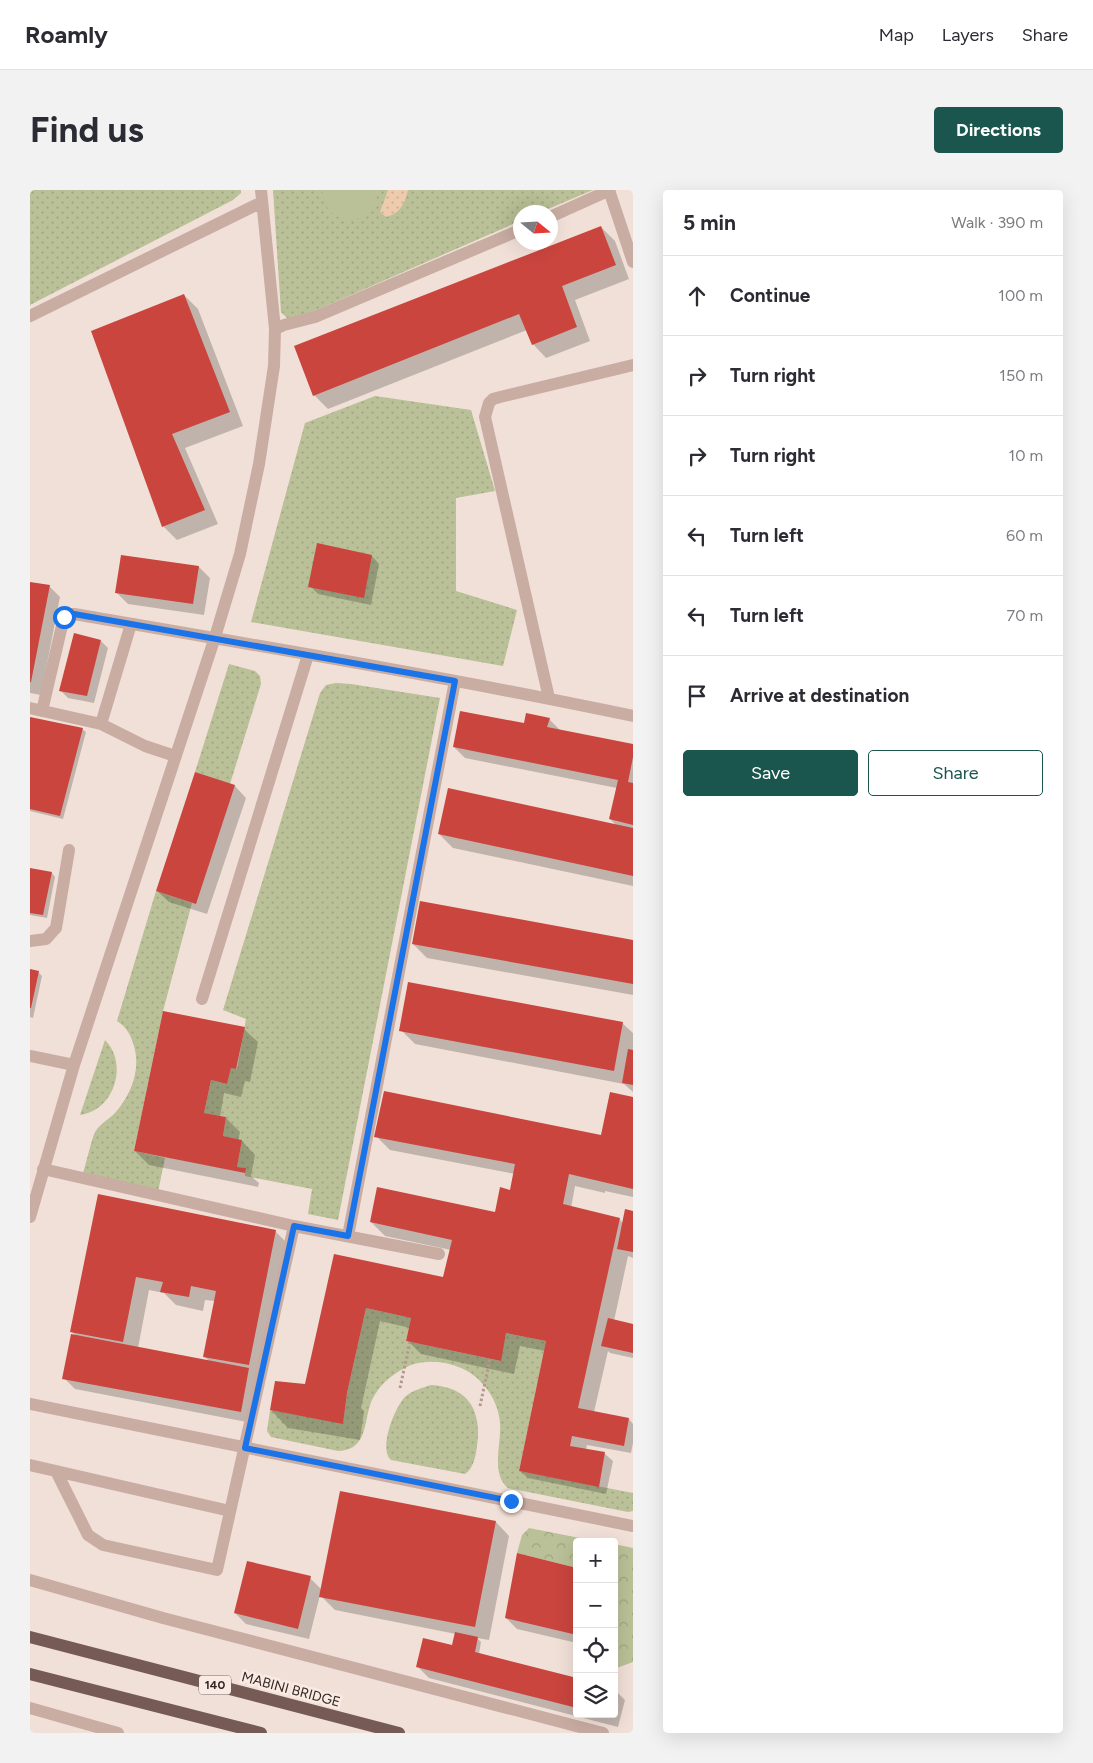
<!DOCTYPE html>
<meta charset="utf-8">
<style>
:root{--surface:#fff;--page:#f2f2f3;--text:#2b2b33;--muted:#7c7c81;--line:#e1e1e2;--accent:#1a564e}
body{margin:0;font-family:Figtree,sans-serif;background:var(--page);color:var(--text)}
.controls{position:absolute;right:15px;bottom:15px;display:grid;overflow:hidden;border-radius:5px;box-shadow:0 5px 20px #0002}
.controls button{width:45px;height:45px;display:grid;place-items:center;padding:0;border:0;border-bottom:1px solid var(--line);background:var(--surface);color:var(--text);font:25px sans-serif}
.compass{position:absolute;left:483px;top:15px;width:45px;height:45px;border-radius:50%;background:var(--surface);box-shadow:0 5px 20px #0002;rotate:108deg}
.stop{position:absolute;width:15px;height:15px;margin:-11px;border:4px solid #1a73e8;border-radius:50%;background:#fff}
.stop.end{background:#1a73e8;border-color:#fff;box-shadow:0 1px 5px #0008}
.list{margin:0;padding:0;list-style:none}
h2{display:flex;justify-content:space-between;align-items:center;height:65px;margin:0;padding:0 20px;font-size:21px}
h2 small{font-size:16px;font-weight:400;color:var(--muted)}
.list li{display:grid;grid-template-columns:32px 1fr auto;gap:15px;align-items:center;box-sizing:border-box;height:80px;padding:0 20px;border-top:1px solid var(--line)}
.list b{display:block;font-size:19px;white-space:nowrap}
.list em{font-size:16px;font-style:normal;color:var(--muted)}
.actions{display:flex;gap:10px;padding:15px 20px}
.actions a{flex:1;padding:11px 0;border:1px solid var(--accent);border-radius:5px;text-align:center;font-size:18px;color:var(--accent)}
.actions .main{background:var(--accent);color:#fff}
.icon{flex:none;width:28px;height:28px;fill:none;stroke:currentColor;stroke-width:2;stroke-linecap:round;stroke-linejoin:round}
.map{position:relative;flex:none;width:603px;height:1543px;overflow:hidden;border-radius:5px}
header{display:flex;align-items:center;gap:30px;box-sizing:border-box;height:70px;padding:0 25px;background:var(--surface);border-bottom:1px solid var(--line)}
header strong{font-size:24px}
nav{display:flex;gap:28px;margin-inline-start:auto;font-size:18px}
.intro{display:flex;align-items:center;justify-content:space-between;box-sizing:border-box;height:120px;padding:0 30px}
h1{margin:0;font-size:35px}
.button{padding:12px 22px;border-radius:5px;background:var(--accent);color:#fff;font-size:18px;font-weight:700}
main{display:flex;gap:30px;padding:0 30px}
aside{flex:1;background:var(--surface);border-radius:5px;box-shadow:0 5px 20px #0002}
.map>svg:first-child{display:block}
.grass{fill:url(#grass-dots)}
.forest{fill:url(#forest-crowns)}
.sand{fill:url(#sand-dots)}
.pitch{fill:#bac097}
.shadow{fill:#0003;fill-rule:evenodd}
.building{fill:#c9453e}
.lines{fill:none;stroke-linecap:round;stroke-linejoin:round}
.path{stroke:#b5978d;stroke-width:3;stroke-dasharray:2.5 2.5;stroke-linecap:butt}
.service{stroke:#c9ada3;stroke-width:12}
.minor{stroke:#c9ada3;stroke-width:12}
.primary{stroke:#765a56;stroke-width:12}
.route{stroke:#1a73e8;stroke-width:6}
.labels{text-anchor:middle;stroke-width:5;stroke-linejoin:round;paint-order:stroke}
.shield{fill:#f9ebe3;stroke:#6f625e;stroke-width:1}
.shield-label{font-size:12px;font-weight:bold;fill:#342725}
.street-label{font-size:14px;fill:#342725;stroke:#f9ebe3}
</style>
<header>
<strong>Roamly</strong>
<nav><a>Map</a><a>Layers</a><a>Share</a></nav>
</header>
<div class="intro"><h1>Find us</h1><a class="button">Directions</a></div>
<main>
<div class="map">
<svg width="603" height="1543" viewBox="0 0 603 1543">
<defs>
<pattern id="grass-dots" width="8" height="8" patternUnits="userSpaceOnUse" patternTransform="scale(1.25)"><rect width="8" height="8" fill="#bac097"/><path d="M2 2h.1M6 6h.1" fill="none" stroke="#a0a582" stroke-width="1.8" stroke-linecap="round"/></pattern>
<pattern id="forest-crowns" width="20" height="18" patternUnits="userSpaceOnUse" patternTransform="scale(1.25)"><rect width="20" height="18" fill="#bac097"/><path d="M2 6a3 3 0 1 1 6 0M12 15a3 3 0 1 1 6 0" fill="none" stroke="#a0a582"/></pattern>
<pattern id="sand-dots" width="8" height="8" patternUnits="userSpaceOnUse" patternTransform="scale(1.25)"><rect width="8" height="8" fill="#eecbac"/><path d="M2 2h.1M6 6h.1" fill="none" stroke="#cdae94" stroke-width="1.8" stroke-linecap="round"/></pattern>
</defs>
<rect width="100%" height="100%" fill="#f1e0d7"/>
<path class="grass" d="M 0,0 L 211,0 L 211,3 L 203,10 L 0,115 Z
M 243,0 L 563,0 L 511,22 L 490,22 L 490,31 L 266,129 L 258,129 L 251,122 Z
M 345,206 L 441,220 L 465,301 L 426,308 L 426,401 L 487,420 L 473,476 L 221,432 L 275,233 Z
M 199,474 L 225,481 L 230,486 L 231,494 L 200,594 L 165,582 Z
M 306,493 L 321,494 L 410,508 L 308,1030 L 278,1024 L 282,999 L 215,986 L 215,978 L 207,977 L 212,950 L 193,946 L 196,927 L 174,923 L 181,890 L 197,894 L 201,878 L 207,879 L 216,829 L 193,820 L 290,503 L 296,495 Z
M 126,701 L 162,713 L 133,821 L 104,961 L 135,968 L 128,1002 L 52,986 C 56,975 61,951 65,942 C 70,934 79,929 85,923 C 101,905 111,880 104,856 C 101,846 97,837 87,831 Z
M 75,850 C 99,874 84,921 50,925 Z
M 336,1118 L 381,1128 L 376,1151 L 470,1171 L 476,1143 L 516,1151 L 489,1281 L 603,1303 L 603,1321 L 598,1322 L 478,1298 C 460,1283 472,1252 470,1233 C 469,1220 464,1208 456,1198 C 449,1188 438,1180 426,1176 C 412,1171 396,1170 381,1175 C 365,1182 350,1193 342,1210 C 333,1230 339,1260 308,1261 L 241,1247 L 237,1241 L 240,1220 L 313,1233 L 317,1203 Z
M 401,1195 C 439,1197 452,1221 447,1256 C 446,1266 443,1279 435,1284 L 361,1270 C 348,1259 365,1216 376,1206 C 383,1200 392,1198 401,1195 Z"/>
<path class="forest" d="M 499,1338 L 570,1352 L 547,1352 L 547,1378 L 487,1363 L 492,1345 Z
M 584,1354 L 603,1358 L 603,1472 L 584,1479 Z"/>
<path class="sand" d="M 358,0 L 378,0 C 375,13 370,24 356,27 L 350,22 Z"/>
<path class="pitch" d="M 292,0 L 348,0 C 345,40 294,39 292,0 Z"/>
<path class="shadow" d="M 571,37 L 585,51 L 599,89 L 545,110 L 560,151 L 516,168 L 503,154 L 497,140 L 298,219 L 284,205 Z
M 154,105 L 168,119 L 213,236 L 155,258 L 188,334 L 147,350 L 133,336 Z
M 342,366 L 349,374 L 341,415 L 288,404 L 280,396 Z
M 169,377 L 180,388 L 174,425 L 98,414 L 87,403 Z
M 0,394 L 19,396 L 30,407 L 11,505 L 0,503 Z
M 71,451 L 78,458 L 64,513 L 38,508 L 30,500 Z
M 0,528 L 52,539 L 56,542 L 33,629 L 0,621 Z
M 519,529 L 531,541 L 603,555 L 603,696 L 423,658 L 409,644 L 587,636 L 580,629 L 587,598 L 435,568 L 424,557 L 495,535 Z
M 166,584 L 205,596 L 216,608 L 177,724 L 139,712 L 127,701 Z
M 0,679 L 22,683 L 25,687 L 17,728 L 0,725 Z
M 603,752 L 603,805 L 397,768 L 383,754 Z
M 0,780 L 8,782 L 12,786 L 3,828 L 0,827 Z
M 592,833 L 603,843 L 603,841 L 603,902 L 594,894 L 385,854 L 371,840 Z
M 214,839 L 228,852 L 220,892 L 215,891 L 211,907 L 194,903 L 190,927 L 196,928 L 210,942 L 208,951 L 212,951 L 225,965 L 221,986 L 229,993 L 228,997 L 119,975 L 105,961 Z
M 603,909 L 603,1007 L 575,1001 L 575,1003 L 545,996 L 541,1018 L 589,1029 L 593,1033 L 603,1022 L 603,1068 L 598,1066 L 584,1131 L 603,1135 L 603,1168 L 580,1163 L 578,1161 L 564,1222 L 599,1229 L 603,1234 L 603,1253 L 601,1263 L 557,1255 L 556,1260 L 575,1264 L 583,1271 L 576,1304 L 498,1288 L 490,1281 L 515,1161 L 490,1156 L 484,1184 L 391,1164 L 377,1150 L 380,1138 L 350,1131 L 331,1218 L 334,1221 L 330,1250 L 258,1238 L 241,1220 L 277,1195 L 305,1065 L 414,1089 L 421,1060 L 355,1046 L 341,1032 L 469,1024 L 481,1001 L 485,984 L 360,960 L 346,946 L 572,946 Z
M 69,1006 L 245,1041 L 259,1055 L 222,1233 L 45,1199 L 34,1188 L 47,1147 L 41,1141 ZM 119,1100 L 134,1103 L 146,1115 L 173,1121 L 175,1110 L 185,1111 L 174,1166 L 180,1172 L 108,1158 Z
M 466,1332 L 479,1346 L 459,1450 L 447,1448 L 451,1452 L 449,1464 L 547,1489 L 547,1524 L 584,1524 L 584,1499 L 595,1510 L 588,1537 L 399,1488 L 387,1476 L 426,1458 L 426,1444 L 305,1420 L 290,1405 L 279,1449 L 216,1434 L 205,1423 L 280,1388 L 292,1400 Z
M 547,1379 L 547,1453 L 487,1439 L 476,1428 Z"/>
<path class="building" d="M 571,36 L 586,75 L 532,96 L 547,137 L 502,155 L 489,124 L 283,206 L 264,156 Z
M 154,104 L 200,222 L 142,244 L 175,320 L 132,337 L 61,141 Z
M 287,353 L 342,365 L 334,408 L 278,397 Z
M 91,365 L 169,376 L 163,414 L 85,403 Z
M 0,392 L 20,395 L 1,492 L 0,492 Z
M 44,443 L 71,450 L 57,506 L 29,501 Z
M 430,521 L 494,533 L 496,523 L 520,528 L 517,537 L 603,554 L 603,567 L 598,592 L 603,593 L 603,635 L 579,629 L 588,590 L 423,557 Z
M 0,527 L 53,538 L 30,626 L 0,619 Z
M 165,582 L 205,595 L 166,714 L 126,701 Z
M 418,598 L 603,638 L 603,686 L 408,644 Z
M 0,678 L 22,682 L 13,725 L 0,723 Z
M 390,711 L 603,750 L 603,794 L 382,754 Z
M 0,779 L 9,781 L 1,818 L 0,818 Z
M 378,792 L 593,832 L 584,881 L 369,841 Z
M 133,821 L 215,837 L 206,879 L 201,878 L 197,894 L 181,890 L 174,923 L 196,927 L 193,946 L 212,950 L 207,977 L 216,978 L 215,983 L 104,961 Z
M 598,859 L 603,860 L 603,895 L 592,893 Z
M 354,901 L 571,945 L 580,902 L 603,907 L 603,999 L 539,984 L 533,1014 L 590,1028 L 548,1218 L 599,1228 L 594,1256 L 542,1246 L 540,1256 L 575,1262 L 569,1297 L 489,1281 L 516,1151 L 476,1143 L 471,1171 L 376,1151 L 381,1128 L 336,1118 L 317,1203 L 313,1234 L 240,1220 L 245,1191 L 275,1194 L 304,1064 L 413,1087 L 422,1050 L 340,1032 L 347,997 L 465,1022 L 470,997 L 480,1000 L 485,974 L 344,947 Z
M 68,1004 L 246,1040 L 219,1175 L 173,1167 L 186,1101 L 161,1096 L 159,1107 L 130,1102 L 133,1092 L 106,1087 L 93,1152 L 40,1142 Z
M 595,1019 L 603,1021 L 603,1062 L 587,1059 Z
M 578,1128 L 603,1134 L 603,1163 L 571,1156 Z
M 41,1144 L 219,1178 L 211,1222 L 32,1189 Z
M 310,1301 L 466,1331 L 445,1437 L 289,1407 Z
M 487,1363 L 547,1378 L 547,1445 L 475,1428 Z
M 217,1371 L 281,1386 L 268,1439 L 204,1423 Z
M 425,1442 L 448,1447 L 445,1462 L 547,1488 L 547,1518 L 386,1477 L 393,1448 L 422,1455 Z"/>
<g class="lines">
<path class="path" d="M 370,1198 L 380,1152
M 450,1216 L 460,1169"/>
<path class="service" d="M 579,0 L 603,72
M 520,27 L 580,0
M 0,126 L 232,12
M 245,139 L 254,135 L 285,127 L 490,40
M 101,434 L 71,534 L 115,556 L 145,566
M 519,508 L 455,227 L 459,213 L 463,209 L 470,207 L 603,175
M 0,518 L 71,534
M 12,521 L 34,427 L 37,424 L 44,424 C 230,456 417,487 603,526
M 0,751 L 16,749 L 26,738 L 39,660
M 172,809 L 278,465
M 0,866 L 44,875
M 13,979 L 264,1036 L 409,1064
M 0,1027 L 44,875 L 185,447 L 210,364 L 229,274 L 244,176 L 245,139 L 231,0
M 318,1046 L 425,491
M 0,1214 L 603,1336
M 0,1275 L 200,1321
M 26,1281 L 58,1345 L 73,1355 L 187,1380 L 264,1036
M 0,1390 L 133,1428 L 573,1543"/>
<path class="minor" d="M 0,1518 L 88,1543"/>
<path class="primary" d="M 0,1447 L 369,1543
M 0,1484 L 231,1543"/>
</g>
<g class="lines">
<path class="route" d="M 34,427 L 37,424 L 44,424 L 425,491 L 318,1046 L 264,1036 L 215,1258 L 481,1311"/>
</g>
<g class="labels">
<rect class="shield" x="169" y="1485.5" width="32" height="19" rx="4"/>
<g class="shield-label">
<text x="185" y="1499">140</text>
</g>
<g class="street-label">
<text transform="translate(261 1499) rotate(15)" y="5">MABINI BRIDGE</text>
</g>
</g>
</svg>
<div class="controls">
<button>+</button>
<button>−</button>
<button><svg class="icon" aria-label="locate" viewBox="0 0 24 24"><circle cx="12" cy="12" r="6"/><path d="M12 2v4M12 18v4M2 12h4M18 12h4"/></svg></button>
<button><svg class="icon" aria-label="layers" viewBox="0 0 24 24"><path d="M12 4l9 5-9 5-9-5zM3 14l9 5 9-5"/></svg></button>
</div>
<svg class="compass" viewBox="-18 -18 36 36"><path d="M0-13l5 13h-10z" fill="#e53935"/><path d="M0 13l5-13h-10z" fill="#7c7c81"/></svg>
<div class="stop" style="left:34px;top:427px"></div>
<div class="stop end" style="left:481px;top:1311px"></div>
</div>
<aside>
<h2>5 min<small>Walk · 390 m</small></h2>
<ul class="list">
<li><svg class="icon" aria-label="ahead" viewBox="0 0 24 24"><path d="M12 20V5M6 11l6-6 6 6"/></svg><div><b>Continue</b></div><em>100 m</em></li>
<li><svg class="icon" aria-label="right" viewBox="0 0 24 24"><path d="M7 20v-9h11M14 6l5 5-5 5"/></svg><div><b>Turn right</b></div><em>150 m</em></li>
<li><svg class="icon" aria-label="right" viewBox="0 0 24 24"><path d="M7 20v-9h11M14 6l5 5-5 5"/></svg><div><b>Turn right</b></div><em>10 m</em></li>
<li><svg class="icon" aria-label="left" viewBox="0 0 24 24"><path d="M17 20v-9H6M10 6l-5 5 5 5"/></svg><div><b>Turn left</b></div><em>60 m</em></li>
<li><svg class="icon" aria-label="left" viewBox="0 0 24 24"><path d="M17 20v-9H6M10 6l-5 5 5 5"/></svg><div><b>Turn left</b></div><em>70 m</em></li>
<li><svg class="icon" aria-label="arrive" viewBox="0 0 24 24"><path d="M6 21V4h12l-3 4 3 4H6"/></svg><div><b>Arrive at destination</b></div></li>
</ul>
<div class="actions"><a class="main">Save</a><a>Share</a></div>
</aside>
</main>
